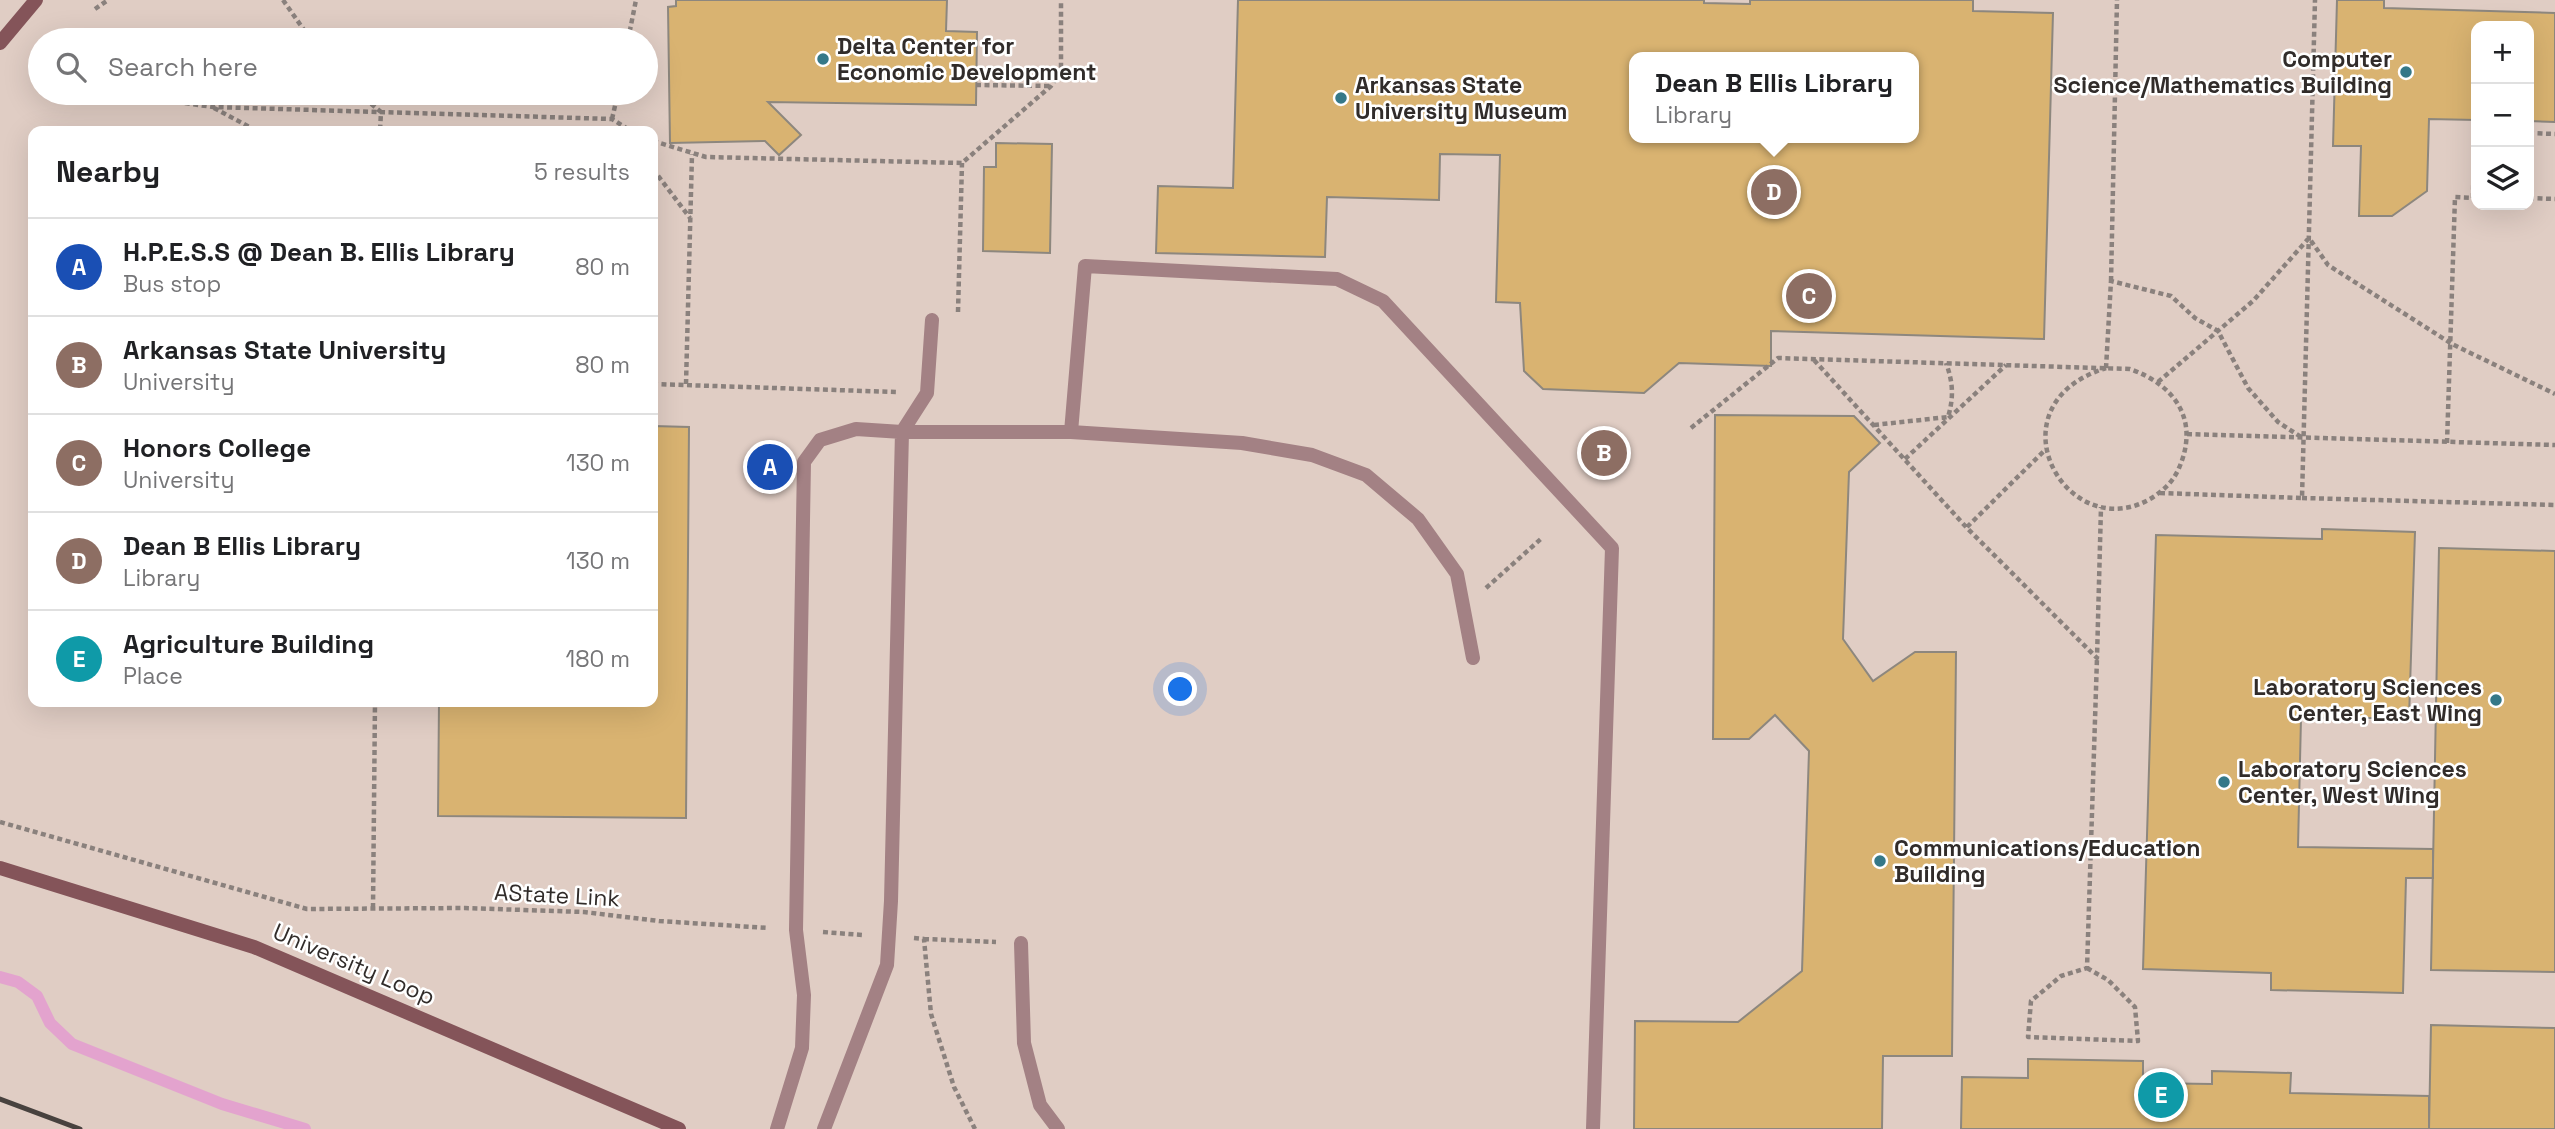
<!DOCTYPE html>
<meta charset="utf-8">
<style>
:root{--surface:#fff;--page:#f2f2f2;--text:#202124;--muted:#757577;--line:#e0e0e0;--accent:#b45309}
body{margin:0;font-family:"Space Grotesk",sans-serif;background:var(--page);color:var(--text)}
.controls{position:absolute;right:21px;top:21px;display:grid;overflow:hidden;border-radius:14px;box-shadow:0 7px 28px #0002}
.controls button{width:63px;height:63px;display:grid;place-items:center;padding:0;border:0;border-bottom:2px solid var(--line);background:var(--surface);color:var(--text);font:35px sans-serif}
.you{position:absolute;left:1181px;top:690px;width:24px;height:24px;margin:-18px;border:5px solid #fff;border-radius:50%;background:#1a73e8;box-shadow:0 0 0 10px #1a73e833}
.badge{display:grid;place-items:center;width:46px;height:46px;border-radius:50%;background:var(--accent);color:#fff;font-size:23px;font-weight:700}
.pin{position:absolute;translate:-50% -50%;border:4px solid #fff;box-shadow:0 2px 7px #0006}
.popup{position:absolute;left:1629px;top:52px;width:290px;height:91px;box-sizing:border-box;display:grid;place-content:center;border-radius:14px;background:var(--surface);filter:drop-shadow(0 2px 5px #0005);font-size:23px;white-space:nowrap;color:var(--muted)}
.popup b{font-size:26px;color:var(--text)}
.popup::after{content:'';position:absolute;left:50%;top:100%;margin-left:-14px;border:14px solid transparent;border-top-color:var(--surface)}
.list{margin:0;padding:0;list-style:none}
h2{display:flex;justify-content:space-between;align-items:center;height:91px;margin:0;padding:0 28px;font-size:30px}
h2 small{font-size:23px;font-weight:400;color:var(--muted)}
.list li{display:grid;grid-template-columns:46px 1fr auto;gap:21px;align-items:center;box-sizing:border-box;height:98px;padding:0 28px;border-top:2px solid var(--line)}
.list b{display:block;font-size:26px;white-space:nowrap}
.list p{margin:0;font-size:23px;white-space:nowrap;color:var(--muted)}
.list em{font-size:23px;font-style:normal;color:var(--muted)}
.icon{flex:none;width:38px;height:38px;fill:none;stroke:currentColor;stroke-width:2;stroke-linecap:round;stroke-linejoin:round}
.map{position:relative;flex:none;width:2555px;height:1129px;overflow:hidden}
.search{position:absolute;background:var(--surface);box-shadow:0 7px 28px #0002;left:28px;top:28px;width:630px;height:77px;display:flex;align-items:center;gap:18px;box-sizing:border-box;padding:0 24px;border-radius:38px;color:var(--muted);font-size:26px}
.panel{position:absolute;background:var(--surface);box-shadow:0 7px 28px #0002;left:28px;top:126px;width:630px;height:581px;border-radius:14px}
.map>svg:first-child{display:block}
.built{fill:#e0cdc4;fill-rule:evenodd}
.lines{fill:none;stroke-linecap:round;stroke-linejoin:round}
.stream{stroke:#e3a3ce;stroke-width:12}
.building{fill:#d9b371;stroke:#8d877e;stroke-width:2;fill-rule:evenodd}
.path{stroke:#8a817d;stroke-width:4.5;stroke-dasharray:5 3.5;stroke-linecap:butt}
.lane{stroke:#a38184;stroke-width:14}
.secondary{stroke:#845459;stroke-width:14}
.rail{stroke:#48423f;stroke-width:5}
.poi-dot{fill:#357888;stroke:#fff;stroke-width:2.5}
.labels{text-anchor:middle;stroke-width:5;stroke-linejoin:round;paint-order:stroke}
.poi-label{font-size:23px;font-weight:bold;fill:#312c2a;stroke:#fff;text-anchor:start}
.street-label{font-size:23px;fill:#312c2a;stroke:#fff}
</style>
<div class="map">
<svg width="2555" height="1129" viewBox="0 0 2555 1129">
<rect width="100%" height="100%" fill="#e9dcd6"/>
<path class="built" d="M 0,0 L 2555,0 L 2555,1129 L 0,1129 ZM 2476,26 L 2529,26 L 2529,205 L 2476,205 ZM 40,40 L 646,40 L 646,93 L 40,93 ZM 1634,57 L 1914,57 L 1914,138 L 1634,138 ZM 33,131 L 653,131 L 653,702 L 33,702 Z"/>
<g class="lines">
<path class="stream" d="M 0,977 L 18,982 L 37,996 L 50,1023 L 72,1044 L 222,1104 L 305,1129"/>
</g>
<path class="building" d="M 676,0 L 947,0 L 946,31 L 977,32 L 976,105 L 768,102 L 801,135 L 779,155 L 765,141 L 670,143 L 668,7 L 676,6 Z
M 1238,0 L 1704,0 L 1704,3 L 1750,4 L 1750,0 L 1973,0 L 1973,11 L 2053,13 L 2044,339 L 1771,331 L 1771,366 L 1679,363 L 1644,393 L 1543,389 L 1524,371 L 1520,303 L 1496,302 L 1500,155 L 1440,154 L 1439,200 L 1327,197 L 1325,257 L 1156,253 L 1158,186 L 1233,188 ZM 1634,57 L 1914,57 L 1914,138 L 1634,138 Z
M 2337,0 L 2384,0 L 2384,8 L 2555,13 L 2555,122 L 2529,121 L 2529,26 L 2476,26 L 2476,120 L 2429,119 L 2427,191 L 2392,216 L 2359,216 L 2361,146 L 2333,146 Z
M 996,143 L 1052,144 L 1050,253 L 983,251 L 984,167 L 996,167 Z
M 1715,415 L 1854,416 L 1880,443 L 1849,472 L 1843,639 L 1873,681 L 1915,652 L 1956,652 L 1952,1056 L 1883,1056 L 1882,1129 L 1634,1129 L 1635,1021 L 1738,1022 L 1802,971 L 1809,751 L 1775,715 L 1749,739 L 1713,739 Z
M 653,426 L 689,427 L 686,818 L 438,816 L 439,702 L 653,702 Z
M 2322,529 L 2415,532 L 2409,718 L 2301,718 L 2298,847 L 2433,849 L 2433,878 L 2406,878 L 2403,993 L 2271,990 L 2271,973 L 2143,969 L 2156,535 L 2322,539 Z
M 2439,548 L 2555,551 L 2555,972 L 2431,970 Z
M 2431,1025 L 2555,1028 L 2555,1129 L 2429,1129 Z
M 2028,1059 L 2143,1061 L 2143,1083 L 2212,1084 L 2212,1071 L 2291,1073 L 2290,1093 L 2429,1096 L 2429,1129 L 1961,1129 L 1962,1077 L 2028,1078 Z"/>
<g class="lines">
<path class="path" d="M 283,0 L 311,40
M 95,9 L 108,0
M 628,40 L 636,0
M 976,85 L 1050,86
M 135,93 L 156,99 L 213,107 L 612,119 L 631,131
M 358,93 L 381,112 L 380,131
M 214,108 L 257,131
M 612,119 L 618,93
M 2529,133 L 2555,134
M 653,141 L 706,157 L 962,163 L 1051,86 L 1061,71 L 1061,0
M 653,169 L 690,218
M 2473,198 L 2474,132 L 2476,132
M 2529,198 L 2555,199
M 2111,281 L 2117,0
M 958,312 L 962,163
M 1814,360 L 1967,528 L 2097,658 L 2101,507
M 2106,368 L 2111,281 L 2171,296 L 2195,318 L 2218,331 L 2248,388 L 2278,422 L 2301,437
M 2158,382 L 2253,301 L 2309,238 L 2328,265 L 2452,344 L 2555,394
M 653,384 L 896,392
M 686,384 L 692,154
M 1874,425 L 1948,417 C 1954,397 1953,382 1946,363
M 1691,428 L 1778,358 L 2130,369 C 2175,385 2200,420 2179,468 C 2173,482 2163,491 2150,499 C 2066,547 1987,405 2106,368
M 2187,434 L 2555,445
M 2447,443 L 2455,197 L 2476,198
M 1905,459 L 2006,365
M 2160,493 L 2302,498 L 2315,0
M 2302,498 L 2555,505
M 1967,527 L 2046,449
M 1486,588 L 1543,537
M 0,822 L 307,909 L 465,908 L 584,912 L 659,921 L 769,928
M 373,908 L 375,702
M 823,932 L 863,935
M 914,938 L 924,939 L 931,1014 L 954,1087 L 975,1129
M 924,939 L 996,942
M 2087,968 L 2108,980 L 2135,1007 L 2138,1041 L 2028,1037 L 2031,1001 L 2061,976 L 2087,968 L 2097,658"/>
<path class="lane" d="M 1071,432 L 1085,266 L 1337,279 L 1383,301 L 1612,548 L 1593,1129
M 1021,943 L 1024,1043 L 1040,1105 L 1058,1129
M 777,1129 L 802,1048 L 804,995 L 796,930 L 804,462 L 820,440 L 856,429 L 902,432 L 1071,432 L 1242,443 L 1312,455 L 1366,475 L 1418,519 L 1457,574 L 1473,658
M 824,1129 L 887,965 L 891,901 L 902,432 L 927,393 L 932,320"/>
<path class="secondary" d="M 0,43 L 36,0
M 0,868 L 254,947 L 679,1129"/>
<path class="rail" d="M 0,1099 L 80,1129"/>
</g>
<g class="poi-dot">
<circle cx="823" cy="59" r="7"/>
<circle cx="2406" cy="72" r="7"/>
<circle cx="1341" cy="98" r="7"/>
<circle cx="2496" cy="700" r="7"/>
<circle cx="2224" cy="782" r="7"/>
<circle cx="1880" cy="861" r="7"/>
</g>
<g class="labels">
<g class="poi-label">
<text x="837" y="54">Delta Center for<tspan x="837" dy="26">Economic Development</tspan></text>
<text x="2392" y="67" text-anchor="end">Computer<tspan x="2392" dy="26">Science/Mathematics Building</tspan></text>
<text x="1355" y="93">Arkansas State<tspan x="1355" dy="26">University Museum</tspan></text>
<text x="2482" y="695" text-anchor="end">Laboratory Sciences<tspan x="2482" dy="26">Center, East Wing</tspan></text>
<text x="2238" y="777">Laboratory Sciences<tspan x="2238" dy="26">Center, West Wing</tspan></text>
<text x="1894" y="856">Communications/Education<tspan x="1894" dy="26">Building</tspan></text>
</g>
<g class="street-label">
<text transform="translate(557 895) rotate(3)" y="8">AState Link</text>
<text transform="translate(354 964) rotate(23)" y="8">University Loop</text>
</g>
</g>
</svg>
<div class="controls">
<button>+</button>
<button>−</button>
<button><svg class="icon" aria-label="layers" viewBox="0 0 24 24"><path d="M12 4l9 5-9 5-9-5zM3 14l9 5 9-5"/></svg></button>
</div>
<div class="you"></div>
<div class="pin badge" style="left:770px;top:467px;background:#1a4fb4">A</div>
<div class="pin badge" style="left:1604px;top:453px;background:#8d6e63">B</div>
<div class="pin badge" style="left:1809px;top:296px;background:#8d6e63">C</div>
<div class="pin badge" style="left:1774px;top:192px;background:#8d6e63">D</div>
<div class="popup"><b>Dean B Ellis Library</b>Library</div>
<div class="pin badge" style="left:2161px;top:1095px;background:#0f9aa8">E</div>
<div class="search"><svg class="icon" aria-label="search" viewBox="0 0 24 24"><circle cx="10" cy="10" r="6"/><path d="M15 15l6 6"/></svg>Search here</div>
<section class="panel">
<h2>Nearby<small>5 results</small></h2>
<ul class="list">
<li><span class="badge" style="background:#1a4fb4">A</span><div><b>H.P.E.S.S @ Dean B. Ellis Library</b><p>Bus stop</p></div><em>80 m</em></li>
<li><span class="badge" style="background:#8d6e63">B</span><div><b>Arkansas State University</b><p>University</p></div><em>80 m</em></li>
<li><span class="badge" style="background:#8d6e63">C</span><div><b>Honors College</b><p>University</p></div><em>130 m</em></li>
<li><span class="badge" style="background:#8d6e63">D</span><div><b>Dean B Ellis Library</b><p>Library</p></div><em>130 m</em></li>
<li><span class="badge" style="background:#0f9aa8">E</span><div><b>Agriculture Building</b><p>Place</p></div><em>180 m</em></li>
</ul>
</section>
</div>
